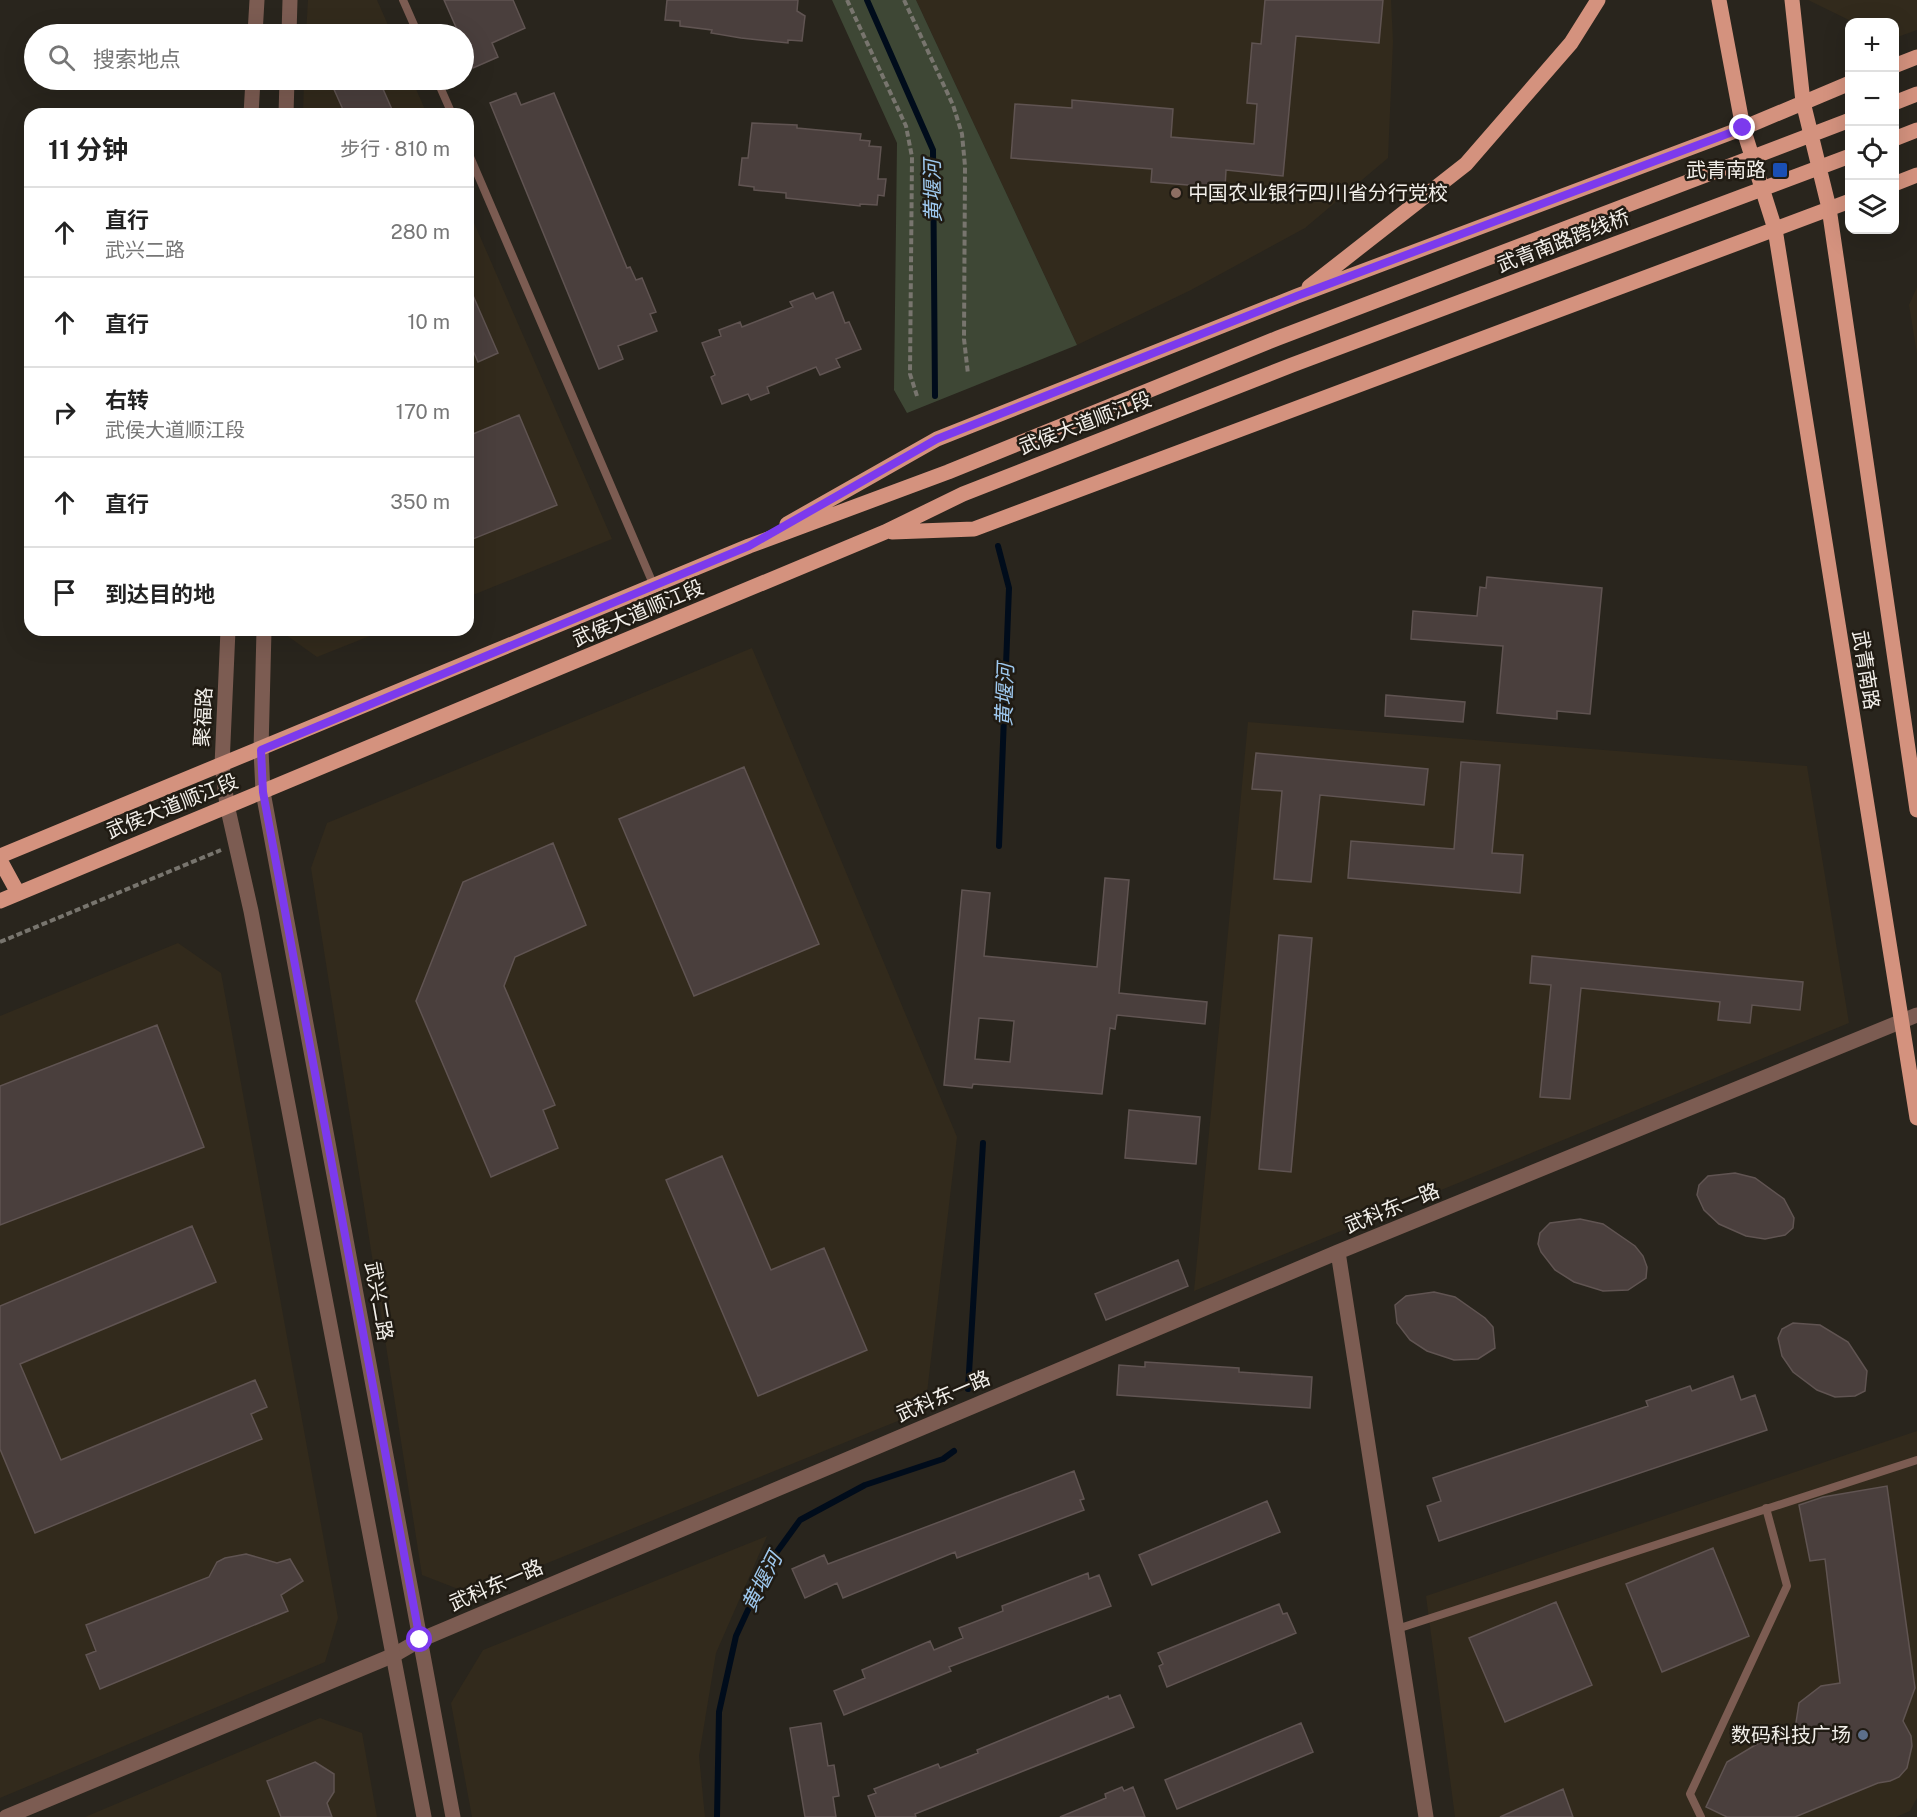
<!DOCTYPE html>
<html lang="zh">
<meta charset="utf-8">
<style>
:root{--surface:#fff;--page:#f2f2f2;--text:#222;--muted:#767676;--line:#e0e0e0}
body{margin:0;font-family:"Public Sans","Noto Sans SC",sans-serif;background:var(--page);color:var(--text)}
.controls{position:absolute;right:18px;top:18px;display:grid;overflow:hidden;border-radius:12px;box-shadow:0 6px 24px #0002}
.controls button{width:54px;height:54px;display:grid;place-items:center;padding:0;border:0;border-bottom:2px solid var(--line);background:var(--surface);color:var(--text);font:30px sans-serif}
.stop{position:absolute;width:18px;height:18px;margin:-14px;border:4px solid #7c3aed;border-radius:50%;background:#fff}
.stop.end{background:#7c3aed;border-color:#fff;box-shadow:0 2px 6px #0008}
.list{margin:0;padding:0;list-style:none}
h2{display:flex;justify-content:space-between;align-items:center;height:78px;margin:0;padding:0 24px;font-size:26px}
h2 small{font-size:20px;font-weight:400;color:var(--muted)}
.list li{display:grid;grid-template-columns:39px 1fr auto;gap:18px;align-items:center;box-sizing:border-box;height:90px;padding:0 24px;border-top:2px solid var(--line)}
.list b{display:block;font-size:22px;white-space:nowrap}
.list p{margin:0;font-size:20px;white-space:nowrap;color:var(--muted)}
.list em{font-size:20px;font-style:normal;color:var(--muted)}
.icon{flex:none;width:33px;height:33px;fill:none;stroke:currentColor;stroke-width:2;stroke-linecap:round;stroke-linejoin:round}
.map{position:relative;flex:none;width:1917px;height:1817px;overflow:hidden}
.search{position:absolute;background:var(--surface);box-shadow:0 6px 24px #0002;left:24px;top:24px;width:450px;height:66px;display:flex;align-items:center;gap:15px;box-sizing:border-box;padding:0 21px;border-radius:33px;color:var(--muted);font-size:22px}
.panel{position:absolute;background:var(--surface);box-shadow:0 6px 24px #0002;left:24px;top:108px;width:450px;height:528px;border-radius:18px}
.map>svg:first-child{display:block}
.built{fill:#322a1c}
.green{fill:#3e4735}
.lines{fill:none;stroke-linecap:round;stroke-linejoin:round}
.stream{stroke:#000c1b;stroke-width:6}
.building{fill:#4a3f3d;stroke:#605452;stroke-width:1.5;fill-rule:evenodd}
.path{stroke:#78756e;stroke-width:4;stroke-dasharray:6 3;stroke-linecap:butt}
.service{stroke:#7c5c52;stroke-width:8}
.minor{stroke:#7c5c52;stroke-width:15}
.tertiary{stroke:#7c5c52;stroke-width:15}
.primary{stroke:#d4927e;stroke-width:15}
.route{stroke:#7c3aed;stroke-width:8}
.transit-dot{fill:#1a4fb4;stroke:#201b13;stroke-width:2}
.education-dot{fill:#8d6e63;stroke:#201b13;stroke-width:2}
.service-dot{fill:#5c6f8a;stroke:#201b13;stroke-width:2}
.labels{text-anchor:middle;stroke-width:5;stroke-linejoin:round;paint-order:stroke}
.poi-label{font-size:20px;fill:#f2efea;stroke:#201b13;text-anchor:end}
.street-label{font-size:20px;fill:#f2efea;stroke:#201b13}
.water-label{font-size:21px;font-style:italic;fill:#9ec8ee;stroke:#201b13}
</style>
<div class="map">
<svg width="1917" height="1817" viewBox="0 0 1917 1817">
<rect width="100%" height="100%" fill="#29251d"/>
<path class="built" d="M 308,0 L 377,0 L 392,34 L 306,34 Z
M 916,0 L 1391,0 L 1393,42 L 1388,158 L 1305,228 L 1191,290 L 1077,345 Z
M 1808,0 L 1917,0 L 1917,30 L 1895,38 L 1894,22 L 1853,22 Z
M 304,80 L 412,80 L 427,114 L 303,114 Z
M 468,209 L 612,539 L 468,597 Z
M 1917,287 L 1917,354 L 1909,305 Z
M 279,630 L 385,630 L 317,657 Z
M 752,648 L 957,1137 L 925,1410 L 471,1594 L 422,1575 L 311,868 L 327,823 Z
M 1248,722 L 1807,766 L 1849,1023 L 1194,1291 Z
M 178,943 L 221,973 L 338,1618 L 325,1662 L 0,1798 L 0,1016 Z
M 1917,1431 L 1917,1798 L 1910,1811 L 1896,1817 L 1455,1817 L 1426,1596 Z
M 767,1536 L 716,1653 L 699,1756 L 705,1817 L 472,1817 L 451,1703 L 483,1650 Z
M 320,1718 L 362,1733 L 377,1817 L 85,1817 Z"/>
<path class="green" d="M 832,0 L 916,0 L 1077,345 L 907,413 L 894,390 L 897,143 Z"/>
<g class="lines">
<path class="stream" d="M 867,0 L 933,150 L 935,396
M 998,546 L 1009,588 L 999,846
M 968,1389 L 983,1143
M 717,1817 L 719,1712 L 736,1636 L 771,1560 L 800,1520 L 865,1485 L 943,1459 L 954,1451"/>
</g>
<path class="building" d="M 444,0 L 513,0 L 525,28 L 492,43 L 498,57 L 473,68 L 464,46 L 464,34 L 459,34 Z
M 667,0 L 798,0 L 797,11 L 805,16 L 802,41 L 788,40 L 788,43 L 741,38 L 711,33 L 712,30 L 680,26 L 680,21 L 665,20 Z
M 1265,0 L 1383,0 L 1379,43 L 1296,36 L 1283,176 L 1226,170 L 1225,188 L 1151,182 L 1152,169 L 1011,158 L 1015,104 L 1072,108 L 1072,100 L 1173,109 L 1171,137 L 1254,144 L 1257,104 L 1247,103 L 1252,43 L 1261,44 Z
M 347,80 L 379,80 L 394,114 L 345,114 L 332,85 Z
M 516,93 L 521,105 L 554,93 L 627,268 L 630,267 L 636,280 L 642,278 L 656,312 L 650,314 L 657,331 L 618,346 L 623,359 L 599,369 L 490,103 Z
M 752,123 L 797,125 L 797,128 L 861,134 L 860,140 L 870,141 L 869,146 L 881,147 L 878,179 L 886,179 L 884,196 L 878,195 L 877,205 L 860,204 L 860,206 L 786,198 L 786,193 L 754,190 L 754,187 L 739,185 L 742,158 L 748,158 Z
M 468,284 L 498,353 L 478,362 L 468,339 Z
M 833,292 L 845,323 L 849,322 L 861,349 L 836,359 L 840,367 L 820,375 L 816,367 L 767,387 L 769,393 L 751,400 L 748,394 L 722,404 L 711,377 L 715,375 L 702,343 L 721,336 L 719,330 L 740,322 L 742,327 L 793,307 L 790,302 L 813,293 L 816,299 Z
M 519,415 L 557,505 L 468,541 L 468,436 Z
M 1487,577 L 1602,588 L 1590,714 L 1557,711 L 1557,719 L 1497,713 L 1503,646 L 1411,639 L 1413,611 L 1477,616 L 1480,587 L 1486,588 Z
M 1386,695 L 1465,702 L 1463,722 L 1385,716 Z
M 1256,753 L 1428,769 L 1424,805 L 1320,795 L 1311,882 L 1274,879 L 1282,791 L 1252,789 Z
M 1461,762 L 1500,765 L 1492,853 L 1523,855 L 1520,893 L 1348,878 L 1351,841 L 1454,849 Z
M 744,767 L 819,944 L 694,996 L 619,819 Z
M 553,843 L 586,925 L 515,957 L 504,986 L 555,1105 L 543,1110 L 558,1148 L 491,1177 L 416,1001 L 463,882 Z
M 1105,878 L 1129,880 L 1119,993 L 1207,1002 L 1205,1024 L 1117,1015 L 1115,1029 L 1110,1028 L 1102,1094 L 973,1084 L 972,1088 L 944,1085 L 962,890 L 990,893 L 984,956 L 1097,967 ZM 979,1018 L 1014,1021 L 1010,1062 L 975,1059 Z
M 1279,935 L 1312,938 L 1291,1172 L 1259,1169 Z
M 1532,956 L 1803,982 L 1800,1010 L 1752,1005 L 1750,1023 L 1718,1020 L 1720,1002 L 1581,988 L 1570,1099 L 1540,1097 L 1551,985 L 1530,983 Z
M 157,1025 L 204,1147 L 0,1225 L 0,1086 Z
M 1129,1110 L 1200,1117 L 1196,1164 L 1125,1158 Z
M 722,1156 L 771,1270 L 824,1248 L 867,1350 L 758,1396 L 666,1180 Z
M 1735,1173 L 1755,1178 L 1784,1199 L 1794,1218 L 1793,1228 L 1785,1235 L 1765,1239 L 1746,1236 L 1719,1224 L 1704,1210 L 1697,1195 L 1699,1185 L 1708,1176 Z
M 1580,1219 L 1603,1224 L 1635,1246 L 1643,1256 L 1647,1267 L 1646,1278 L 1628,1290 L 1603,1291 L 1574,1282 L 1555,1270 L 1541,1252 L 1538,1244 L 1540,1233 L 1550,1223 Z
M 192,1226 L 216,1282 L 20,1364 L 61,1460 L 255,1380 L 267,1407 L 251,1414 L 262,1439 L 35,1533 L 0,1449 L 0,1306 Z
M 1178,1260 L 1188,1286 L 1106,1320 L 1095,1294 Z
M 1434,1292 L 1455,1297 L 1485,1318 L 1493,1327 L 1495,1348 L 1478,1359 L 1454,1360 L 1427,1351 L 1410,1340 L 1397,1323 L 1395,1305 L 1406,1296 Z
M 1793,1323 L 1820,1325 L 1848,1342 L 1867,1371 L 1865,1391 L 1855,1396 L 1835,1397 L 1817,1390 L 1793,1372 L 1782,1356 L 1778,1338 L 1782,1329 Z
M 1145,1362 L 1239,1368 L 1239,1372 L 1312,1377 L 1310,1408 L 1117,1395 L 1119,1365 L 1145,1367 Z
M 1733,1376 L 1741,1400 L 1755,1395 L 1767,1430 L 1439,1541 L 1427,1506 L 1441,1501 L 1433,1478 L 1648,1406 L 1646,1401 L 1690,1386 L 1692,1391 Z
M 1074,1471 L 1084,1499 L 1080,1500 L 1084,1510 L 957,1558 L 955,1552 L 843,1598 L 837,1583 L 805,1598 L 792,1569 L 824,1555 L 828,1564 Z
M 1887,1486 L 1915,1688 L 1903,1721 L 1911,1736 L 1912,1746 L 1907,1768 L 1899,1777 L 1890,1781 L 1878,1783 L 1795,1817 L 1727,1817 L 1706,1807 L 1727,1762 L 1757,1744 L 1795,1729 L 1799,1703 L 1821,1686 L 1840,1683 L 1825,1559 L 1810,1561 L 1799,1505 L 1823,1497 Z
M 1267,1501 L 1280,1532 L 1152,1585 L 1139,1555 Z
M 1713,1548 L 1749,1636 L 1662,1672 L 1626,1584 Z
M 246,1554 L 277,1563 L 290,1559 L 303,1581 L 281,1595 L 288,1611 L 100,1689 L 86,1655 L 96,1651 L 86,1625 L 209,1577 L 217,1562 L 225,1558 Z
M 1088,1573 L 1089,1579 L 1099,1575 L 1111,1606 L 949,1667 L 951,1671 L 844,1715 L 834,1691 L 865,1678 L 862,1670 L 930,1641 L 934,1650 L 963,1638 L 959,1628 L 1003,1611 L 1002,1606 Z
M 1556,1602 L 1592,1685 L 1505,1722 L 1469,1638 Z
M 1279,1604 L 1283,1614 L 1287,1613 L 1296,1633 L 1167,1687 L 1159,1666 L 1163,1664 L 1158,1653 Z
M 1120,1695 L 1134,1727 L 915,1814 L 916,1817 L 876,1817 L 868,1796 L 876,1793 L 874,1789 L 938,1764 L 940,1768 L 978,1753 L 977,1750 L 1108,1696 L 1109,1699 Z
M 821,1723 L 828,1766 L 834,1765 L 839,1796 L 833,1797 L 836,1817 L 805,1817 L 790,1728 Z
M 1301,1723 L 1313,1752 L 1177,1809 L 1165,1780 Z
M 315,1762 L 334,1774 L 334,1792 L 327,1803 L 332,1817 L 281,1817 L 267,1781 Z
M 1122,1787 L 1124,1791 L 1133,1787 L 1145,1817 L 1060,1817 L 1106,1798 L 1105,1794 Z
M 1563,1789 L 1573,1817 L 1500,1817 Z"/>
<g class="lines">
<path class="path" d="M 847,0 L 906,126 L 912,157 L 910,374 L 917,396
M 904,0 L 953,105 L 962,134 L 965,166 L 964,339 L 968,374
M 0,942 L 221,850"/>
<path class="service" d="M 403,0 L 418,34
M 437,80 L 452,114
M 468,152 L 654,586
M 1397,1629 L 1917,1460
M 1701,1817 L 1690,1794 L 1787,1586 L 1766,1508"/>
<path class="minor" d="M 1338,1252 L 1426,1817
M 6,1817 L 394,1655 L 420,1640 L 1338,1252 L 1917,1015"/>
<path class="tertiary" d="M 255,34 L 257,0
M 289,34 L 290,0
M 251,114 L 253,80
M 286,114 L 287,80
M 228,630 L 222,765 L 227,805 L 251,911 L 424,1817
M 264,630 L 261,750 L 263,792 L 453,1817"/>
<path class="primary" d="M 1719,0 L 1743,128 L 1775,229 L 1917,1118
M 1792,0 L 1803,102 L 1829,208 L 1917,810
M 1894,66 L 1917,57
M 1894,103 L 1917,94
M 1894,139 L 1917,130
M 1894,184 L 1917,175
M 1309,287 L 1466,164 L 1571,43 L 1598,0
M 787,524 L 937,439 L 1297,296 L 1743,128 L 1850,83
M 892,532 L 974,529 L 1850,201
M 0,856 L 749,546 L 948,472 L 1278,338 L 1850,120
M 0,860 L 18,893
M 0,901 L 885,532 L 963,494 L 1292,365 L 1850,156"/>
</g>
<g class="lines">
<path class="route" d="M 420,1640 L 263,792 L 261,750 L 749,546 L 937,439 L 1297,296 L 1743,128"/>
</g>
<rect class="transit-dot" x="1772" y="162" width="16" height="16" rx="3"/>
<circle class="education-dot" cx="1176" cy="193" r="6"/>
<circle class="service-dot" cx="1863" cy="1735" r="6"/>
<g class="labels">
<g class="poi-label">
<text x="1766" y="177">武青南路</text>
<text x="1188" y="200" text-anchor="start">中国农业银行四川省分行党校</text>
<text x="1851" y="1742">数码科技广场</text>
</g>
<g class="street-label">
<text transform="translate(1563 241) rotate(-21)" y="7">武青南路跨线桥</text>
<text transform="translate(1085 423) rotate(-21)" y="7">武侯大道顺江段</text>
<text transform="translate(638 613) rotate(-23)" y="7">武侯大道顺江段</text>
<text transform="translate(1866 670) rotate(81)" y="7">武青南路</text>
<text transform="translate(203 717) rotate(-87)" y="7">聚福路</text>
<text transform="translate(172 806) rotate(-22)" y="7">武侯大道顺江段</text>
<text transform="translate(1392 1208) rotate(-22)" y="7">武科东一路</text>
<text transform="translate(379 1301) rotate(80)" y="7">武兴二路</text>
<text transform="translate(943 1396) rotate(-23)" y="7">武科东一路</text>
<text transform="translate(496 1585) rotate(-23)" y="7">武科东一路</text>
</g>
<g class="water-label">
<text transform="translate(933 191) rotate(-91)" y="7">黄堰河</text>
<text transform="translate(1005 695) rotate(-88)" y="7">黄堰河</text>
<text transform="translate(762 1582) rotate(-63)" y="7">黄堰河</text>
</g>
</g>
</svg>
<div class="controls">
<button>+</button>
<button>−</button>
<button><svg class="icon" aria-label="locate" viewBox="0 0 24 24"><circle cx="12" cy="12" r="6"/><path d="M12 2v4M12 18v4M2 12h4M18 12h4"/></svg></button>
<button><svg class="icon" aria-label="layers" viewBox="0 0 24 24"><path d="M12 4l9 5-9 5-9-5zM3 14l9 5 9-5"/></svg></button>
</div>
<div class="stop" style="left:420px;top:1640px"></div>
<div class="stop end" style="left:1743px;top:128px"></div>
<div class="search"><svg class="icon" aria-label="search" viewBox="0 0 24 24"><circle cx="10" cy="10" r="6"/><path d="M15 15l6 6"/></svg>搜索地点</div>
<section class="panel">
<h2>11 分钟<small>步行 · 810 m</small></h2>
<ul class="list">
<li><svg class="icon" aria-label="ahead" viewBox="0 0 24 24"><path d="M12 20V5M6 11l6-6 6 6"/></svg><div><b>直行</b><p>武兴二路</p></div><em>280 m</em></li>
<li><svg class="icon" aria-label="ahead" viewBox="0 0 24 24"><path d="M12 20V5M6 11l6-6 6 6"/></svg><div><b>直行</b></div><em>10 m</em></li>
<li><svg class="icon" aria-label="right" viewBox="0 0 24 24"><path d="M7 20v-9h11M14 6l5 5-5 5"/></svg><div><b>右转</b><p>武侯大道顺江段</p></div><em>170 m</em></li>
<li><svg class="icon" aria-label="ahead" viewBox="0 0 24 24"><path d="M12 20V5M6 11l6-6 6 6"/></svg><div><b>直行</b></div><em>350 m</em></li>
<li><svg class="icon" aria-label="arrive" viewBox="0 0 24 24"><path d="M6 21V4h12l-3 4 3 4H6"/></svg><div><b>到达目的地</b></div></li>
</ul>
</section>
</div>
